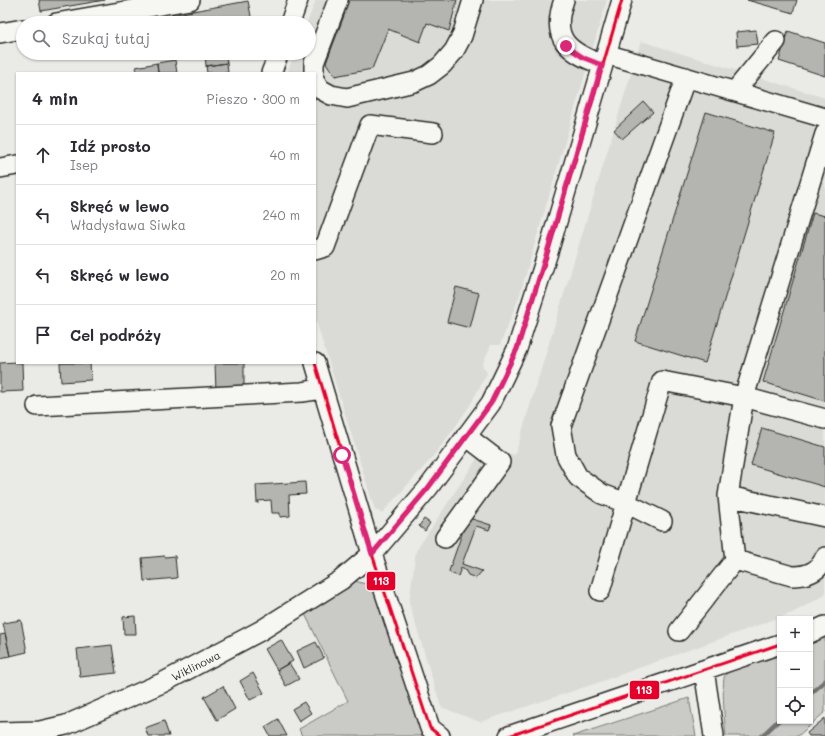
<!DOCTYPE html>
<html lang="pl">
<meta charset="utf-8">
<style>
:root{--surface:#fff;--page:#f2f2f3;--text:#2b2b33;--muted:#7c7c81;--line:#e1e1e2}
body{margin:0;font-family:Mali,sans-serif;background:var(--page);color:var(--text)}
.controls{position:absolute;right:12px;bottom:12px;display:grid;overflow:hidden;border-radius:0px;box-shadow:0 1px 3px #0004}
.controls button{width:36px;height:36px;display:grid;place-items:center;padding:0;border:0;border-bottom:1px solid var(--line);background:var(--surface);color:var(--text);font:20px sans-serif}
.stop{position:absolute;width:12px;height:12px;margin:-9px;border:3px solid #db2777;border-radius:50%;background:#fff}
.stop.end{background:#db2777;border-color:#fff;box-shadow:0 1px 4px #0008}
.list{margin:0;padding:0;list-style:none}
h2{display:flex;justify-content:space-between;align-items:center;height:52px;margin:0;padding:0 16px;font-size:17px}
h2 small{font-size:13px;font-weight:400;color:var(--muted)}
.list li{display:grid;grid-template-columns:26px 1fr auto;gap:12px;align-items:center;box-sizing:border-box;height:60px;padding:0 16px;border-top:1px solid var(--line)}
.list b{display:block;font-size:15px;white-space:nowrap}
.list p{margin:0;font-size:13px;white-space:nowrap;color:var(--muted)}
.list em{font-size:13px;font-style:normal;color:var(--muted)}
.icon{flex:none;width:22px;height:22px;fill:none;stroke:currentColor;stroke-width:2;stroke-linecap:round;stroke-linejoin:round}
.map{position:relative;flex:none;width:825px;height:736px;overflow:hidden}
.search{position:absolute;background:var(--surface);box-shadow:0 1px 3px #0004;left:16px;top:16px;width:300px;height:44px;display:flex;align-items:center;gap:10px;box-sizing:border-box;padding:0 14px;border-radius:22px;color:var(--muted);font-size:15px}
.panel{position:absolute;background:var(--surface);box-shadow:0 1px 3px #0004;left:16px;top:72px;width:300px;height:292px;border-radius:0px}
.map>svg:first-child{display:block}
.built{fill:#dadad6}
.green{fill:#cacac7;stroke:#7a7a79}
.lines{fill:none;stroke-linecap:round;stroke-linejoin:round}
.stream{stroke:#727270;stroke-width:4.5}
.building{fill:#b4b4b1;stroke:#2b2b2b}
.minor-casing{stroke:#2b2b2b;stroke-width:22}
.minor{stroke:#f6f6f2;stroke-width:19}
.bus-1-casing{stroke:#f6f6f2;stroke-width:6}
.bus-1{stroke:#e4002b;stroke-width:3}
.route{stroke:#db2777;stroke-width:5}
.labels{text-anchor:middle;stroke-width:4;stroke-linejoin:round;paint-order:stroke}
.street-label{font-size:11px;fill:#2b2b2b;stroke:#f6f6f2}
.line-badge{stroke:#f6f6f2;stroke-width:1.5}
.badge-label{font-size:11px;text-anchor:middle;font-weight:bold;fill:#fff}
</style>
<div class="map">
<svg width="825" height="736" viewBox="0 0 825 736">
<rect width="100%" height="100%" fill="#eaeae6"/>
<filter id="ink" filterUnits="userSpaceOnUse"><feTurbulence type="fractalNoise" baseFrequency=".025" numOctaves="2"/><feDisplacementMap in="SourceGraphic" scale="8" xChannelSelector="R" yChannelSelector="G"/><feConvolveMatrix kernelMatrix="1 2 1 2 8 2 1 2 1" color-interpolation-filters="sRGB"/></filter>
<g filter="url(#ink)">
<path class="built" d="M 316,0 L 607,0 L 519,297 L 500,345 L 491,345 L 482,365 L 487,373 L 470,405 L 453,430 L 431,459 L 382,513 L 375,510 L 315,318 L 315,73 L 287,73 L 295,53 L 309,53 L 309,23 L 307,23 Z
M 641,41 L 825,98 L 825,595 L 792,613 L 594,684 L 480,722 L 441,707 L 409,603 L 416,551 L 484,448 L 515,455 Z"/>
<path class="green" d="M 351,580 L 373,586 L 423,736 L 302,736 L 299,729 L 348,701 L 303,610 Z
M 825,635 L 825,712 L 798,736 L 726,736 C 725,726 721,682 725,675 C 727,673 730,671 733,670 L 780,654 L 780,721 L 810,721 L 810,640 Z
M 689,698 L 696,736 L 573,736 Z"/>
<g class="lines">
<path class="stream" d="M 810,694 L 825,681
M 762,736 L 780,719"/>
</g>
<path class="building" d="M 39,0 L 105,0 L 41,11 Z
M 345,0 L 457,0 L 449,31 L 427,23 L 420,42 L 388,29 L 372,69 L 335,76 L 326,63 L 345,13 L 340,11 Z
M 747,0 L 797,0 L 793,13 Z
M 248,1 L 252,21 L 243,23 L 172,23 L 171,15 Z
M 756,30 L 758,44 L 737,46 L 736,32 Z
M 788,31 L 825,43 L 825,76 L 779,61 Z
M 205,53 L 225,53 L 227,63 L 206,66 Z
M 175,60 L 177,73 L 158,73 L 157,63 Z
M 157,63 L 158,73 L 137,73 L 136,67 Z
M 227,63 L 228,73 L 207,73 L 206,66 Z
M 644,102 L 653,112 L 622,139 L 614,130 Z
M 706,112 L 775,133 L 705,363 L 635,341 Z
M 813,213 L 825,216 L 825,401 L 763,382 Z
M 456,287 L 479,293 L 470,328 L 447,322 Z
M 17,362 L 22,363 L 23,391 L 0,392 L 0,363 Z
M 60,363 L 90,363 L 91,380 L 61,382 Z
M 215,363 L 244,363 L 244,391 L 216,392 Z
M 762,428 L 825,447 L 825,487 L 751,465 Z
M 305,482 L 306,494 L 289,495 L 290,516 L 280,517 L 280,513 L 272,513 L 271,500 L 258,501 L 259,503 L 257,503 L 256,485 Z
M 469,518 L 491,525 L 489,530 L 476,526 L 462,564 L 482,571 L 476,578 L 468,575 L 465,570 L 461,568 L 458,576 L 450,573 L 449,571 L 466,522 Z
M 424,519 L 430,523 L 425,531 L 419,526 Z
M 165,556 L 165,557 L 175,556 L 177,578 L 144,581 L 142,558 Z
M 135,616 L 136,634 L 124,634 L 123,617 Z
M 21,620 L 27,652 L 10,656 L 3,623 Z
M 5,634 L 10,656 L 0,658 L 0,635 Z
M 281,640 L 293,661 L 277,670 L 265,649 Z
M 316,642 L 324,658 L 304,668 L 297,651 Z
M 112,645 L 116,673 L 80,677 L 77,649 Z
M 289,663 L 299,679 L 286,686 L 277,670 Z
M 253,673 L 264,693 L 250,700 L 240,681 Z
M 223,686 L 235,709 L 217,720 L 204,697 Z
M 304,702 L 311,713 L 299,721 L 292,709 Z
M 825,718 L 825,736 L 809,736 L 807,733 Z
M 278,719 L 287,736 L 270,736 L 265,727 Z
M 164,721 L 169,736 L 148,736 L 145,728 Z"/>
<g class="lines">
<g class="minor-casing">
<path id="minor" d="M 564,0 C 550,39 568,52 603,65
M 56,23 L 190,0
M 290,23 L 298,0
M 0,33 L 23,29
M 606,54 L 825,118
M 271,73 L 279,53
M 314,73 L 314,63 L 338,0
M 315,81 L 320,89 L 331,95 L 347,98 L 414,82 L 429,75 L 442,65 L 454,51 L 462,36 L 473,0
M 735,91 L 776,41
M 825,134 L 744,397 L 825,419
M 0,168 L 17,165
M 315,250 L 325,247 L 370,125 L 433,133
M 315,363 L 372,554 L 430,728 L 440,736
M 37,406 L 302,392 L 322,389
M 662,521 L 626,503 L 602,494 L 578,477 L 566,455 L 561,426 L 686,77
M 445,538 L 500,462 L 466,436
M 735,560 L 792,576 C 807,576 819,572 825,557
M 600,591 L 662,381 L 744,397 L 728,496 L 825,517
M 679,631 L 735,560 L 728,496
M 810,633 L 825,626
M 704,670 L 714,736
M 0,732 L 40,731 L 66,725 L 162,683 L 260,631 L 341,580 L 372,554 L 428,488 L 491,403 L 517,349 L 549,249 L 622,0
M 509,736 L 780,644"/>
</g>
<use href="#minor" class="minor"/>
<g class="bus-1-casing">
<path id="bus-1" d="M 315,363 L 372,554 L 430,728 L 440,736
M 372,554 L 428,488 L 491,403 L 517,349 L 549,249 L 622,0
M 509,736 L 780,644"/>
</g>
<use href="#bus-1" class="bus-1"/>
</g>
</g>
<g class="lines" filter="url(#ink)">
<path class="route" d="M 342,455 L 372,554 L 428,488 L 491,403 L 517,349 L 548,249 L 602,65 L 584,58 L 566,46"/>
</g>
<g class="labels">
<g class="street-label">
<text transform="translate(196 666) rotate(-27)" y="4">Wiklinowa</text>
</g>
</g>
<g class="line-badge">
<rect x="366" y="571" width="30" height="20" rx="4" fill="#e4002b"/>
<rect x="629" y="680" width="31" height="20" rx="4" fill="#e4002b"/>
</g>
<g class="badge-label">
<text x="381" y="585">113</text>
<text x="644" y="694">113</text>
</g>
</svg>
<div class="controls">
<button>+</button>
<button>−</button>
<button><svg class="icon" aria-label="locate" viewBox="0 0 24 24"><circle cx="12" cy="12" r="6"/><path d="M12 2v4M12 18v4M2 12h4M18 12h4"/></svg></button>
</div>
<div class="stop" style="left:342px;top:455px"></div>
<div class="stop end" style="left:566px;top:46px"></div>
<div class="search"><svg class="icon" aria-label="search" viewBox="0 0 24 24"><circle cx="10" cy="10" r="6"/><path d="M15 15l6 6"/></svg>Szukaj tutaj</div>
<section class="panel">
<h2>4 min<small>Pieszo · 300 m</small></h2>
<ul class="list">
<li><svg class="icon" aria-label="ahead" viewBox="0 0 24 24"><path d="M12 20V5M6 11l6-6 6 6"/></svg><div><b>Idź prosto</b><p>Isep</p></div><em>40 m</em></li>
<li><svg class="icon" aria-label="left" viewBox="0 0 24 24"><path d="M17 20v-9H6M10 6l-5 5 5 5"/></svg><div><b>Skręć w lewo</b><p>Władysława Siwka</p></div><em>240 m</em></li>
<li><svg class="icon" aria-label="left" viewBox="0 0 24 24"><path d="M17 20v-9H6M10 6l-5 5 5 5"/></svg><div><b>Skręć w lewo</b></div><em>20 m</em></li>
<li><svg class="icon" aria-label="arrive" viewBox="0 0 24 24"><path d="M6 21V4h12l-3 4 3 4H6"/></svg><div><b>Cel podróży</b></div></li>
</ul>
</section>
</div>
